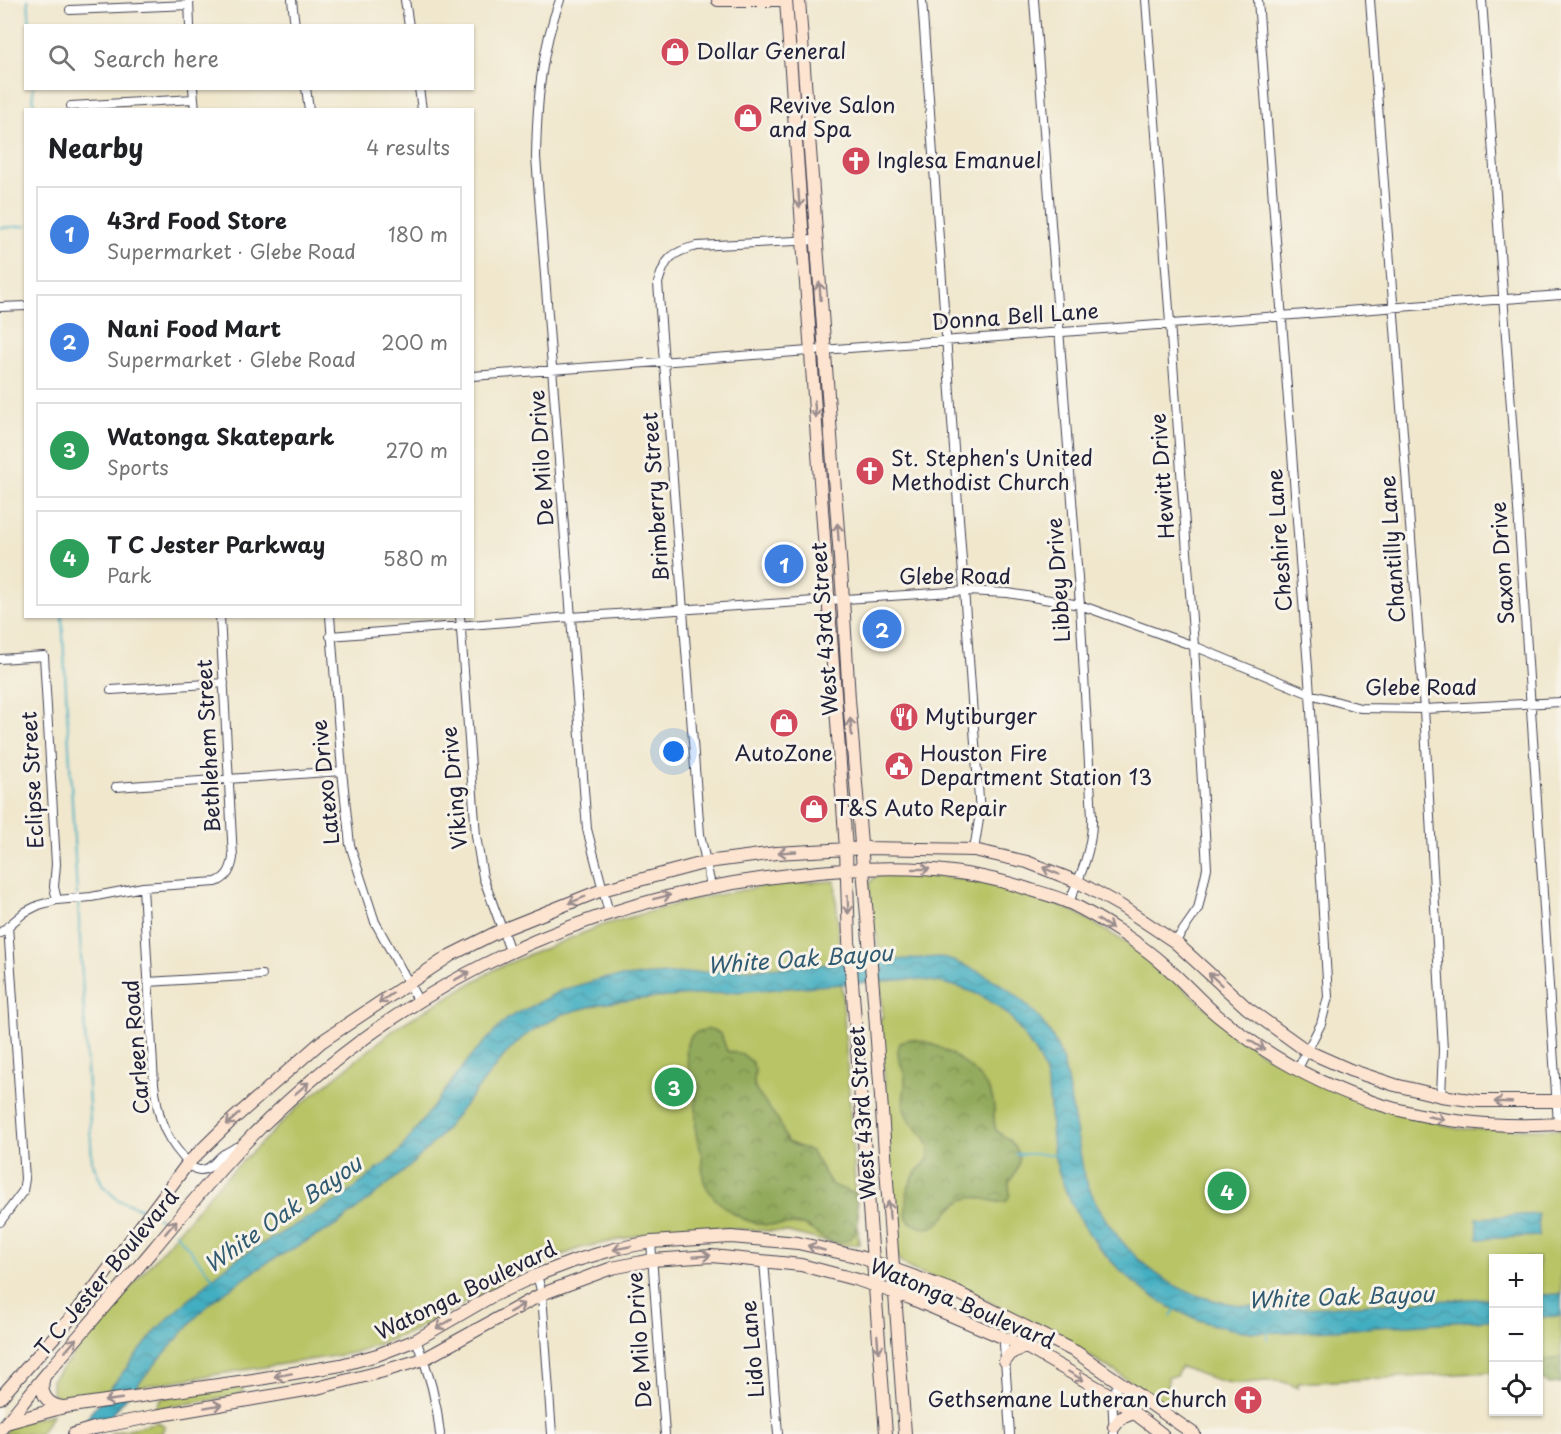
<!DOCTYPE html>
<meta charset="utf-8">
<style>
:root{--surface:#fff;--page:#f2f2f2;--text:#202124;--muted:#757577;--line:#e0e0e0;--accent:#d1495b}
body{margin:0;font-family:"Playpen Sans",sans-serif;background:var(--page);color:var(--text)}
.controls{position:absolute;right:18px;bottom:18px;display:grid;overflow:hidden;border-radius:0px;box-shadow:0 2px 4px #0004}
.controls button{width:54px;height:54px;display:grid;place-items:center;padding:0;border:0;border-bottom:2px solid var(--line);background:var(--surface);color:var(--text);font:30px sans-serif}
.you{position:absolute;left:674px;top:752px;width:21px;height:21px;margin:-15px;border:4px solid #fff;border-radius:50%;background:#1a73e8;box-shadow:0 0 0 9px #1a73e833}
.badge{display:grid;place-items:center;width:39px;height:39px;border-radius:50%;background:var(--accent);color:#fff;font-size:20px;font-weight:700}
.pin{position:absolute;translate:-50% -50%;border:3px solid #fff;box-shadow:0 2px 6px #0006}
.list{margin:0;padding:0;list-style:none}
h2{display:flex;justify-content:space-between;align-items:center;height:78px;margin:0;padding:0 24px;font-size:26px}
h2 small{font-size:20px;font-weight:400;color:var(--muted)}
.list li{display:grid;grid-template-columns:39px 1fr auto;gap:18px;align-items:center;box-sizing:border-box;height:96px;margin:0 12px 12px;padding:0 12px;border:2px solid var(--line);border-radius:0px}
.list b{display:block;font-size:22px;white-space:nowrap}
.list p{margin:0;font-size:20px;white-space:nowrap;color:var(--muted)}
.list em{font-size:20px;font-style:normal;color:var(--muted)}
.icon{flex:none;width:33px;height:33px;fill:none;stroke:currentColor;stroke-width:2;stroke-linecap:round;stroke-linejoin:round}
.map{position:relative;flex:none;width:1561px;height:1434px;overflow:hidden}
.search{position:absolute;background:var(--surface);box-shadow:0 2px 4px #0004;left:24px;top:24px;width:450px;height:66px;display:flex;align-items:center;gap:15px;box-sizing:border-box;padding:0 21px;border-radius:0px;color:var(--muted);font-size:22px}
.panel{position:absolute;background:var(--surface);box-shadow:0 2px 4px #0004;left:24px;top:108px;width:450px;height:510px;border-radius:0px}
.map>svg:first-child{display:block}
.green{fill:#b8c466;stroke:#6d7350;stroke-width:1.5}
.forest{fill:url(#forest-crowns);stroke:#5a664b;stroke-width:1.5}
.water{fill:url(#water-waves);stroke:#32687e;stroke-width:1.5}
.lines{fill:none;stroke-linecap:round;stroke-linejoin:round}
.stream{stroke:#43aec1;stroke-width:2}
.street-casing{stroke:#414051;stroke-width:10}
.secondary-casing{stroke:#414051;stroke-width:14}
.street{stroke:#fff;stroke-width:8}
.secondary{stroke:#fde4d1;stroke-width:12}
.oneway{stroke:#9a8d8e}
.labels{text-anchor:middle;stroke-width:6;stroke-linejoin:round;paint-order:stroke}
.poi-label{font-size:21px;fill:#22223b;stroke:#f7f3e8;text-anchor:start}
.street-label{font-size:21px;fill:#22223b;stroke:#f7f3e8}
.water-label{font-size:22px;font-style:italic;fill:#2f5a71;stroke:#f7f3e8}
</style>
<div class="map">
<svg width="1561" height="1434" viewBox="0 0 1561 1434">
<defs>
<pattern id="forest-crowns" width="20" height="18" patternUnits="userSpaceOnUse" patternTransform="scale(1.5)"><rect width="20" height="18" fill="#92aa5b"/><path d="M2 6a3 3 0 1 1 6 0M12 15a3 3 0 1 1 6 0" fill="none" stroke="#778a4c"/></pattern>
<pattern id="water-waves" width="16" height="10" patternUnits="userSpaceOnUse" patternTransform="scale(1.5)"><rect width="16" height="10" fill="#43aec1"/><path d="M0 5q4-4 8 0t8 0" fill="none" stroke="#388d9e"/></pattern>
</defs>
<rect width="100%" height="100%" fill="#f7f3e8"/>
<filter id="ink" filterUnits="userSpaceOnUse"><feTurbulence type="fractalNoise" baseFrequency=".0167" numOctaves="2"/><feDisplacementMap in="SourceGraphic" scale="12" xChannelSelector="R" yChannelSelector="G"/><feConvolveMatrix kernelMatrix="1 2 1 2 8 2 1 2 1" color-interpolation-filters="sRGB"/></filter>
<filter id="wash" filterUnits="userSpaceOnUse"><feTurbulence type="fractalNoise" baseFrequency=".008" numOctaves="4" result="noise"/><feDisplacementMap in="SourceGraphic" scale="24" xChannelSelector="R" yChannelSelector="G"/><feGaussianBlur stdDeviation="1.35" result="paint"/><feColorMatrix in="noise" values="0 0 0 0 0 0 0 0 0 0 0 0 0 0 0 0 0 1.4 0 .05"/><feComposite in="paint" operator="in"/></filter>
<g filter="url(#wash)">
<rect width="100%" height="100%" fill="#f0e7cd"/>
<path class="green" d="M 907,873 L 974,880 L 1043,899 L 1077,913 L 1138,950 L 1262,1054 L 1446,1126 L 1458,1129 L 1561,1129 L 1561,1366 L 1539,1367 L 1538,1258 L 1494,1258 L 1493,1372 L 1298,1383 L 1298,1388 C 1275,1374 1256,1385 1232,1383 C 1214,1381 1197,1372 1181,1367 L 1176,1376 L 1168,1377 L 1169,1398 L 1165,1406 L 1119,1374 L 1093,1358 L 974,1294 L 911,1269 L 900,1261 L 897,1255 L 880,1018 L 883,1017 L 877,934 L 873,934 L 869,884 C 876,870 893,874 907,873 Z
M 835,881 L 859,1244 L 843,1246 L 788,1232 L 717,1228 L 650,1233 L 581,1248 L 534,1265 L 411,1332 L 353,1353 L 60,1399 L 52,1393 L 52,1380 L 216,1187 L 298,1107 L 400,1025 L 499,967 L 603,925 L 691,900 L 775,884 Z
M 239,1387 L 243,1388 L 243,1392 L 236,1396 L 154,1409 L 161,1398 Z
M 53,1414 L 40,1434 L 4,1434 L 11,1424 Z
M 158,1422 L 165,1426 L 161,1434 L 108,1434 Z"/>
<path class="forest" d="M 714,1030 L 721,1034 L 727,1051 L 742,1054 L 752,1062 L 755,1070 L 754,1083 L 756,1091 L 779,1121 L 787,1142 L 811,1151 L 832,1185 L 854,1193 C 862,1212 861,1250 830,1241 C 819,1238 813,1228 802,1225 C 790,1223 778,1226 765,1225 C 742,1222 718,1207 706,1186 C 701,1177 703,1169 702,1159 C 702,1150 697,1142 696,1133 C 695,1119 697,1105 695,1091 C 693,1082 690,1073 688,1064 C 683,1042 689,1028 714,1030 Z
M 909,1039 C 937,1040 983,1070 992,1097 C 996,1108 992,1119 996,1130 C 1000,1135 1007,1137 1011,1142 C 1025,1157 1018,1170 1009,1183 L 1010,1194 L 1007,1201 C 993,1206 981,1192 963,1200 C 946,1207 942,1233 921,1227 C 917,1225 912,1224 909,1221 C 905,1217 906,1212 906,1208 C 905,1195 910,1180 918,1170 C 924,1163 930,1161 929,1151 C 928,1134 916,1130 908,1118 C 899,1105 906,1091 905,1078 C 903,1065 894,1056 900,1043 Z
M 1561,1356 L 1561,1383 L 1548,1384 L 1539,1376 L 1539,1361 L 1555,1359 Z"/>
<path class="water" d="M 940,957 C 995,973 1051,1010 1065,1070 C 1070,1095 1074,1120 1079,1146 C 1081,1156 1082,1167 1085,1177 C 1103,1228 1144,1276 1196,1295 C 1248,1313 1304,1308 1358,1305 C 1403,1302 1448,1300 1493,1298 L 1493,1320 C 1432,1322 1370,1329 1308,1331 C 1284,1332 1260,1334 1236,1330 C 1148,1314 1078,1246 1055,1159 C 1049,1134 1052,1108 1047,1083 C 1044,1066 1037,1053 1026,1039 C 1021,1032 1016,1023 1010,1017 C 984,990 947,982 911,979 L 640,999 L 600,1004 L 563,1014 L 534,1030 L 522,1038 L 504,1056 L 439,1137 L 408,1168 L 337,1225 L 270,1261 L 215,1299 L 196,1317 L 95,1434 L 74,1434 L 158,1328 L 214,1277 L 236,1259 L 342,1198 L 398,1153 L 472,1055 L 508,1018 L 562,990 L 604,978 Z
M 1538,1214 L 1539,1236 L 1478,1239 L 1477,1218 Z
M 1561,1294 L 1561,1316 L 1539,1317 L 1539,1295 Z"/>
<g class="lines">
<path class="stream" d="M 28,0 L 30,26
M 33,88 L 34,110
M 0,228 L 26,226
M 62,616 L 77,895
M 78,901 L 92,1161 L 103,1186 L 118,1200 L 147,1211
M 1016,1154 L 1055,1154
M 154,1215 L 169,1226
M 175,1232 L 213,1278
M 1171,1316 L 1176,1308
M 1267,1340 L 1268,1330"/>
</g>
</g>
<g filter="url(#ink)">
<g class="lines">
<g class="street-casing">
<path id="street" d="M 189,0 L 190,26
M 292,0 L 295,26
M 405,0 L 409,26
M 560,0 C 541,50 537,103 536,157 L 587,829 L 609,913
M 922,0 L 980,813 L 974,850
M 1034,0 L 1080,605 L 1092,817 C 1093,847 1081,875 1069,902
M 1146,0 L 1194,646 L 1207,868 L 1198,909 L 1175,942
M 1258,0 L 1310,694 L 1328,997 L 1321,1024 L 1297,1070
M 1370,0 L 1424,709 L 1443,1050 L 1441,1096
M 1482,0 L 1515,463 L 1558,1124
M 70,10 L 189,5
M 193,88 L 195,110
M 306,88 L 309,110
M 419,88 L 422,110
M 71,106 L 194,99
M 0,307 L 26,306
M 472,376 L 1561,295
M 330,616 L 342,771 L 350,845 L 375,922 L 418,1000
M 460,616 L 476,836 L 483,877 L 510,951
M 330,636 L 571,617 L 966,591 L 1008,593 L 1080,605 L 1194,646 L 1310,694 L 1360,708 L 1424,709 L 1561,702
M 0,659 L 44,656 L 56,864 L 54,887 L 57,900
M 111,690 L 224,683
M 116,787 L 342,771
M 711,886 L 700,834 L 658,283 C 665,258 672,252 697,246 L 816,240
M 143,887 L 154,1084 C 158,1115 162,1133 183,1157 C 187,1163 193,1171 201,1170 C 211,1170 216,1159 224,1154 C 228,1152 232,1150 236,1147
M 0,933 L 25,912 L 39,905 L 57,900 L 91,897 L 143,887 L 216,882 C 227,878 231,870 233,858 L 220,616
M 148,982 L 262,975
M 0,1222 L 23,1191 L 25,1179 L 8,926
M 651,1242 L 665,1434
M 764,1261 L 778,1434
M 537,1275 L 542,1294 L 552,1434
M 1005,1339 L 1004,1344 L 1010,1434
M 416,1340 C 429,1371 437,1401 440,1434
M 1114,1434 L 1112,1396 L 1120,1381"/>
</g>
<g class="secondary-casing">
<path id="secondary" d="M 718,0 L 780,0
M 786,0 L 846,849 L 849,941 L 886,1434
M 799,0 L 843,599 L 849,699 L 875,1013 L 905,1434
M 1005,1361 L 1012,1352 L 1026,1347
M 44,1377 C 39,1392 46,1405 63,1407
M 0,1398 L 78,1310 L 188,1163 L 231,1121 L 321,1042 L 451,955 L 497,932 L 602,890 L 707,862 L 776,853 L 867,848 L 974,850 L 1027,862 L 1078,882 L 1121,906 L 1175,942 L 1247,1008 L 1307,1051 L 1350,1070 L 1395,1085 L 1441,1096 L 1478,1101 L 1561,1101
M 6,1423 L 64,1407 L 253,1380 L 341,1365 L 377,1355 L 416,1340 L 492,1296 L 537,1275 L 574,1261 L 615,1249 L 651,1242 L 731,1237 L 798,1243 L 860,1257 L 954,1291 L 1076,1352 L 1194,1434
M 1114,1427 L 1121,1418 L 1134,1413
M 0,1430 C 16,1412 31,1392 47,1373 C 83,1331 120,1289 155,1247 C 185,1211 214,1175 246,1142 C 395,988 578,899 790,875 C 872,865 949,863 1028,889 C 1042,893 1058,897 1072,904 C 1100,918 1140,943 1164,965 C 1183,981 1199,1000 1218,1016 C 1320,1099 1430,1132 1561,1124
M 74,1434 L 94,1428 L 155,1416 L 317,1388 L 380,1372 L 424,1359 L 542,1294 L 612,1268 L 652,1260 L 712,1256 L 801,1265 L 858,1280 L 910,1298 L 1026,1347 L 1112,1396 L 1162,1434"/>
</g>
<use href="#street" class="street"/>
<use href="#secondary" class="secondary"/>
</g>
<defs><path id="oneway-shaft" d="M-6 0H5M1.5-3L5.5 0L1.5 3" fill="none" stroke-width="1.6" stroke-linecap="round" stroke-linejoin="round" transform="scale(1.5)"/></defs>
<g class="oneway">
<use href="#oneway-shaft" transform="translate(799 199) rotate(86)"/>
<use href="#oneway-shaft" transform="translate(820 291) rotate(-94)"/>
<use href="#oneway-shaft" transform="translate(815 409) rotate(85)"/>
<use href="#oneway-shaft" transform="translate(838 532) rotate(-94)"/>
<use href="#oneway-shaft" transform="translate(851 727) rotate(-96)"/>
<use href="#oneway-shaft" transform="translate(787 852) rotate(177)"/>
<use href="#oneway-shaft" transform="translate(921 869)"/>
<use href="#oneway-shaft" transform="translate(1051 871) rotate(-157)"/>
<use href="#oneway-shaft" transform="translate(662 897) rotate(-14)"/>
<use href="#oneway-shaft" transform="translate(577 900) rotate(158)"/>
<use href="#oneway-shaft" transform="translate(848 905) rotate(88)"/>
<use href="#oneway-shaft" transform="translate(1105 924) rotate(32)"/>
<use href="#oneway-shaft" transform="translate(462 976) rotate(-29)"/>
<use href="#oneway-shaft" transform="translate(1215 979) rotate(-137)"/>
<use href="#oneway-shaft" transform="translate(386 998) rotate(145)"/>
<use href="#oneway-shaft" transform="translate(1257 1045) rotate(32)"/>
<use href="#oneway-shaft" transform="translate(302 1088) rotate(-41)"/>
<use href="#oneway-shaft" transform="translate(1503 1102) rotate(-178)"/>
<use href="#oneway-shaft" transform="translate(1436 1118) rotate(11)"/>
<use href="#oneway-shaft" transform="translate(233 1119) rotate(137)"/>
<use href="#oneway-shaft" transform="translate(889 1210) rotate(-94)"/>
<use href="#oneway-shaft" transform="translate(171 1227) rotate(-50)"/>
<use href="#oneway-shaft" transform="translate(622 1248) rotate(169)"/>
<use href="#oneway-shaft" transform="translate(816 1248) rotate(-164)"/>
<use href="#oneway-shaft" transform="translate(702 1256) rotate(-4)"/>
<use href="#oneway-shaft" transform="translate(517 1308) rotate(-29)"/>
<use href="#oneway-shaft" transform="translate(444 1324) rotate(150)"/>
<use href="#oneway-shaft" transform="translate(878 1344) rotate(85)"/>
<use href="#oneway-shaft" transform="translate(71 1345) rotate(-49)"/>
<use href="#oneway-shaft" transform="translate(283 1375) rotate(170)"/>
<use href="#oneway-shaft" transform="translate(1076 1376) rotate(30)"/>
<use href="#oneway-shaft" transform="translate(113 1400) rotate(172)"/>
<use href="#oneway-shaft" transform="translate(213 1406) rotate(-10)"/>
</g>
</g>
<defs>
<g id="shop-disc" transform="scale(1.5)"><circle r="9.5" fill="#d1495b" stroke="#f7f3e8"/><path d="M-5-2.5h2.3a2.7 3.5 0 0 1 5.4 0H5L5.5 6h-11ZM-1.5-2.5h3a1.5 2.3 0 0 0-3 0Z" fill="#fff"/></g>
<g id="church-disc" transform="scale(1.5)"><circle r="9.5" fill="#d1495b" stroke="#f7f3e8"/><path d="M-1.2-6h2.4v3.5h3.3v2.4h-3.3V6h-2.4V-.1h-3.3v-2.4h3.3Z" fill="#fff"/></g>
<g id="restaurant-disc" transform="scale(1.5)"><circle r="9.5" fill="#d1495b" stroke="#f7f3e8"/><path d="M-5-6h1v4h1v-4h1v4h1v-4h1v5L-1.5 .5V6h-2V.5L-5-1ZM5-6V6H3V1.5H1.5Q1.5-4 5-6Z" fill="#fff"/></g>
<g id="civic-disc" transform="scale(1.5)"><circle r="9.5" fill="#d1495b" stroke="#f7f3e8"/><path d="M-.6-6.5H3V-4.5H.6V-3L4-1V1h2V6H-6V1h2V-1L-.6-3ZM-1.2 2.5V6h2.4V2.5Z" fill="#fff"/></g>
</defs>
<g fill-rule="evenodd">
<use href="#shop-disc" x="675" y="52"/>
<use href="#shop-disc" x="748" y="118"/>
<use href="#church-disc" x="856" y="161"/>
<use href="#church-disc" x="870" y="471"/>
<use href="#restaurant-disc" x="904" y="717"/>
<use href="#shop-disc" x="784" y="723"/>
<use href="#civic-disc" x="899" y="766"/>
<use href="#shop-disc" x="814" y="809"/>
<use href="#church-disc" x="1248" y="1400"/>
</g>
<g class="labels">
<g class="poi-label">
<text x="696" y="59">Dollar General</text>
<text x="769" y="113">Revive Salon<tspan x="769" dy="24">and Spa</tspan></text>
<text x="877" y="168">Inglesa Emanuel</text>
<text x="891" y="466">St. Stephen's United<tspan x="891" dy="24">Methodist Church</tspan></text>
<text x="925" y="724">Mytiburger</text>
<text x="784" y="761" text-anchor="middle">AutoZone</text>
<text x="920" y="761">Houston Fire<tspan x="920" dy="24">Department Station 13</tspan></text>
<text x="835" y="816">T&amp;S Auto Repair</text>
<text x="1227" y="1407" text-anchor="end">Gethsemane Lutheran Church</text>
</g>
<g class="street-label">
<text transform="translate(1015 317) rotate(-4)" y="7">Donna Bell Lane</text>
<text transform="translate(542 458) rotate(-94)" y="7">De Milo Drive</text>
<text transform="translate(1163 476) rotate(-94)" y="7">Hewitt Drive</text>
<text transform="translate(656 497) rotate(-94)" y="7">Brimberry Street</text>
<text transform="translate(1280 540) rotate(-94)" y="7">Cheshire Lane</text>
<text transform="translate(1393 549) rotate(-94)" y="7">Chantilly Lane</text>
<text transform="translate(1503 563) rotate(-94)" y="7">Saxon Drive</text>
<text x="955" y="584">Glebe Road</text>
<text transform="translate(1059 580) rotate(-94)" y="7">Libbey Drive</text>
<text transform="translate(825 629) rotate(-94)" y="7">West 43rd Street</text>
<text x="1421" y="695">Glebe Road</text>
<text transform="translate(209 746) rotate(-93)" y="7">Bethlehem Street</text>
<text transform="translate(33 780) rotate(-93)" y="7">Eclipse Street</text>
<text transform="translate(326 782) rotate(-96)" y="7">Latexo Drive</text>
<text transform="translate(455 788) rotate(-95)" y="7">Viking Drive</text>
<text transform="translate(137 1047) rotate(-95)" y="7">Carleen Road</text>
<text transform="translate(863 1113) rotate(-94)" y="7">West 43rd Street</text>
<text transform="translate(107 1273) rotate(-50)" y="7">T C Jester Boulevard</text>
<text transform="translate(466 1291) rotate(-26)" y="7">Watonga Boulevard</text>
<text transform="translate(962 1304) rotate(23)" y="7">Watonga Boulevard</text>
<text transform="translate(640 1340) rotate(-94)" y="7">De Milo Drive</text>
<text transform="translate(753 1349) rotate(-95)" y="7">Lido Lane</text>
</g>
<g class="water-label">
<text transform="translate(800 959) rotate(-4)" y="8">White Oak Bayou</text>
<text transform="translate(283 1214) rotate(-35)" y="8">White Oak Bayou</text>
<text transform="translate(1341 1297) rotate(-2)" y="8">White Oak Bayou</text>
</g>
</g>
</svg>
<div class="controls">
<button>+</button>
<button>−</button>
<button><svg class="icon" aria-label="locate" viewBox="0 0 24 24"><circle cx="12" cy="12" r="6"/><path d="M12 2v4M12 18v4M2 12h4M18 12h4"/></svg></button>
</div>
<div class="you"></div>
<div class="pin badge" style="left:784px;top:564px;background:#3f7fe0">1</div>
<div class="pin badge" style="left:882px;top:629px;background:#3f7fe0">2</div>
<div class="pin badge" style="left:674px;top:1087px;background:#2e9e5b">3</div>
<div class="pin badge" style="left:1227px;top:1191px;background:#2e9e5b">4</div>
<div class="search"><svg class="icon" aria-label="search" viewBox="0 0 24 24"><circle cx="10" cy="10" r="6"/><path d="M15 15l6 6"/></svg>Search here</div>
<section class="panel">
<h2>Nearby<small>4 results</small></h2>
<ul class="list">
<li><span class="badge" style="background:#3f7fe0">1</span><div><b>43rd Food Store</b><p>Supermarket · Glebe Road</p></div><em>180 m</em></li>
<li><span class="badge" style="background:#3f7fe0">2</span><div><b>Nani Food Mart</b><p>Supermarket · Glebe Road</p></div><em>200 m</em></li>
<li><span class="badge" style="background:#2e9e5b">3</span><div><b>Watonga Skatepark</b><p>Sports</p></div><em>270 m</em></li>
<li><span class="badge" style="background:#2e9e5b">4</span><div><b>T C Jester Parkway</b><p>Park</p></div><em>580 m</em></li>
</ul>
</section>
</div>
